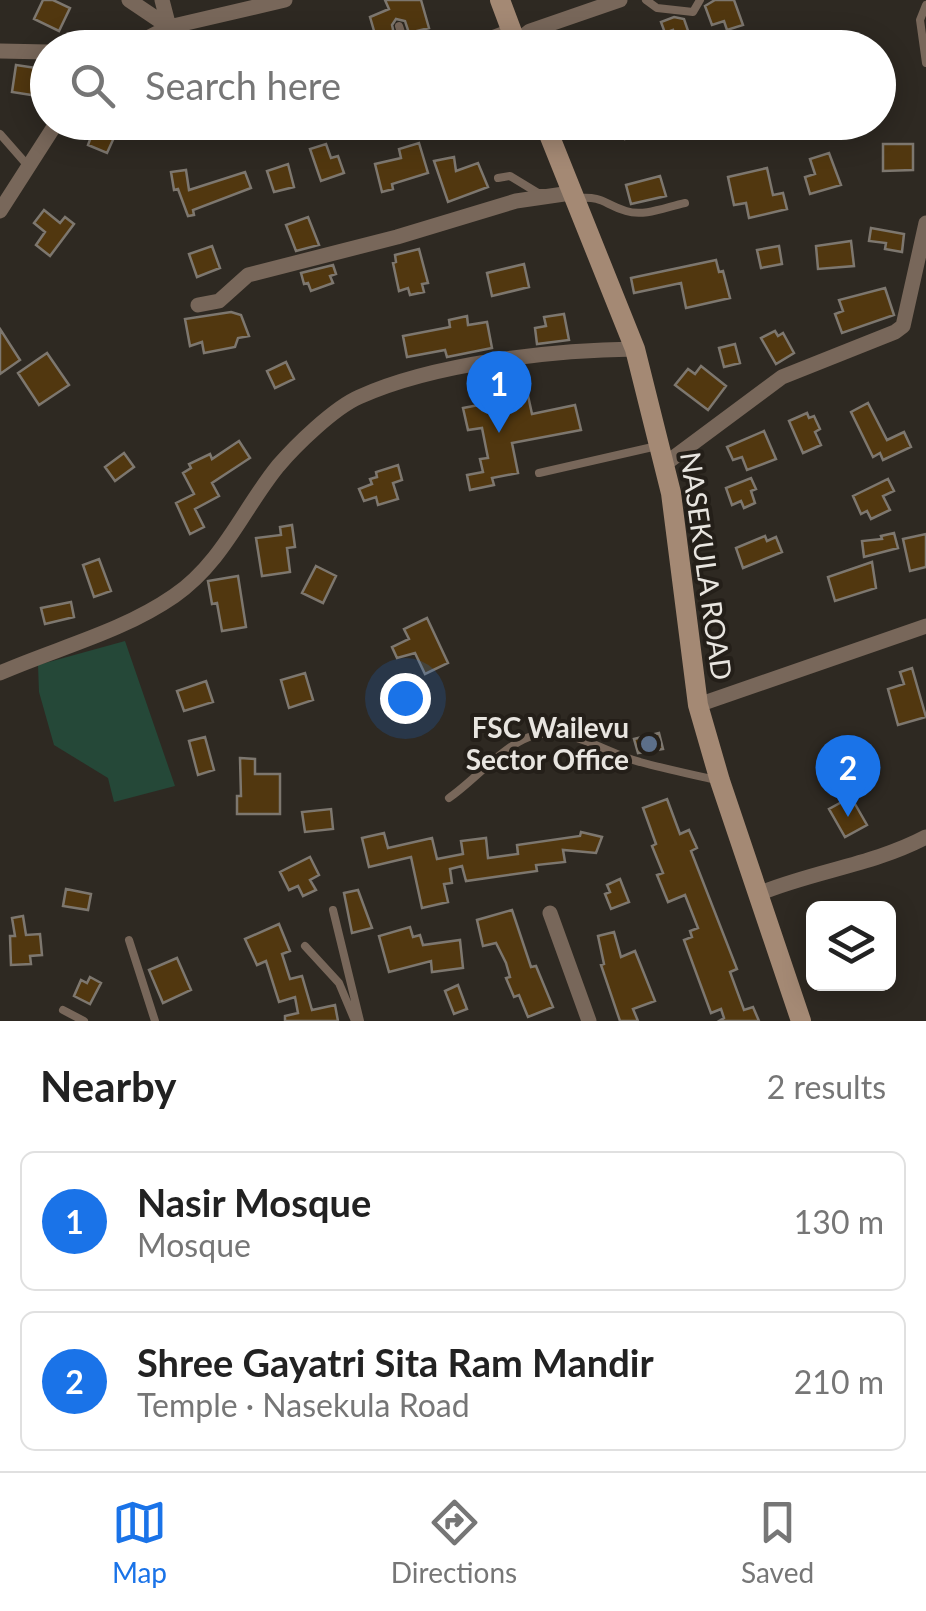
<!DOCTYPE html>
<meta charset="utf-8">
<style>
:root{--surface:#fff;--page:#f2f2f2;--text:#222;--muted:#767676;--line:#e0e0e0;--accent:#1a73e8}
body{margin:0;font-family:Lato,sans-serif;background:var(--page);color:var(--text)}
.controls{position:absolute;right:30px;bottom:30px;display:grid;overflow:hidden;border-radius:15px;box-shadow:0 5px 25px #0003}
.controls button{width:90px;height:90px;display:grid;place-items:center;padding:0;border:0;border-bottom:2px solid var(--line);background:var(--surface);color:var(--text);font:50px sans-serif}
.you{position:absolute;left:405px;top:698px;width:35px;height:35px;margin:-25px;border:8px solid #fff;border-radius:50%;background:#1a73e8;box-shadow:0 0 0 15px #1a73e833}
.badge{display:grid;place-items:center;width:65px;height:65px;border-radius:50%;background:var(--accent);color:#fff;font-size:32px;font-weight:700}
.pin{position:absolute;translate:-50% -82px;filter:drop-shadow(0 2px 5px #0008)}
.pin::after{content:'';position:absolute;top:52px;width:35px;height:30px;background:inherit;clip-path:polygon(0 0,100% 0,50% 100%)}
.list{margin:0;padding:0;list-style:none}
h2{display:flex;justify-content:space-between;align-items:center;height:130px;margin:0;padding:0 40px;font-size:42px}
h2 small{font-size:32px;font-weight:400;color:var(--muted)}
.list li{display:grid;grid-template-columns:65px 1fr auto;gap:30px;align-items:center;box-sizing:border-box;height:140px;margin:0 20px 20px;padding:0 20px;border:2px solid var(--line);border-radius:15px}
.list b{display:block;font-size:38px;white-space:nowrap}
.list p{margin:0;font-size:32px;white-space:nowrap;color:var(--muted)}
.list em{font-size:32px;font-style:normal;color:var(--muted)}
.icon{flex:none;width:55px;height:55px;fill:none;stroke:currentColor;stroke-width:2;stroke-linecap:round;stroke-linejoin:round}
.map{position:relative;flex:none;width:926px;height:1021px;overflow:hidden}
.search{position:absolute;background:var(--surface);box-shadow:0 5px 25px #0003;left:30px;right:30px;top:30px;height:110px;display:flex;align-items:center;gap:25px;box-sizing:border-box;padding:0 35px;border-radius:55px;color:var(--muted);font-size:38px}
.sheet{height:450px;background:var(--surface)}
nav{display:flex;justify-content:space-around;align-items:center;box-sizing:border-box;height:140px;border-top:2px solid var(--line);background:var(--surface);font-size:28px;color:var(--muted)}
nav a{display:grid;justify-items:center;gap:5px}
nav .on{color:var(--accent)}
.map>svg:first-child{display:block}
.green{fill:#254838}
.building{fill:#51370f;stroke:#7d776f;stroke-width:2.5}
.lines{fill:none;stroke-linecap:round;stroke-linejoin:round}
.lane{stroke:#78675a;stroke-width:8}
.street{stroke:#78675a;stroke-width:15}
.secondary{stroke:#a48974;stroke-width:20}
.service-dot{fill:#5c6f8a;stroke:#241f19;stroke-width:4}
.labels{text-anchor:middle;stroke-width:8;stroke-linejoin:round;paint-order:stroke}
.street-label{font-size:28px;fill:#e8e5e0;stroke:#241f19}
.poi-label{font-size:28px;font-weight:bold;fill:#e8e5e0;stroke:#241f19;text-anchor:end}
</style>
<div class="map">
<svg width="926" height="1021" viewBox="0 0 926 1021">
<rect width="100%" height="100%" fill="#2e2922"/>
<path class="green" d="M 125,641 L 175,786 L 114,802 L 108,778 L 54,745 L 39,692 L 38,665 Z"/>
<path class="building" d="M 43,0 L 53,0 L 70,8 L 59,31 L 34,19 Z
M 385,0 L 421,0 L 429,28 L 409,33 L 405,21 L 396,19 L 392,25 L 396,43 L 379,48 L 370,17 L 389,9 Z
M 715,0 L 734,0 L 743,25 L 727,30 L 724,21 L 712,25 L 705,6 Z
M 674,17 L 684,19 L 694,48 L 679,48 L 673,30 L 665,33 L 661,22 Z
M 618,33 L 624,48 L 583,48 L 583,47 Z
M 16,65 L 43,69 L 38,96 L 12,92 Z
M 92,122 L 117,131 L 107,153 L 88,145 L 91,137 L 86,135 Z
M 621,122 L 673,122 L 673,126 L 625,139 Z
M 419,143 L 428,173 L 392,184 L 393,189 L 382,192 L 375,164 L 401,158 L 399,149 Z
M 326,144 L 331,158 L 338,156 L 344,173 L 321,181 L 310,149 Z
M 883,144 L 913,144 L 913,170 L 883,171 Z
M 829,153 L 841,185 L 810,194 L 805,177 L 815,174 L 810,159 Z
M 454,157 L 456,171 L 478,163 L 488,187 L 448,202 L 434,161 Z
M 288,164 L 294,187 L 274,192 L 267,171 Z
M 767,168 L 773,195 L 783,193 L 787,209 L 749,218 L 746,203 L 734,205 L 728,177 Z
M 186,170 L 189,190 L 245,172 L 251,188 L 193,210 L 194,215 L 188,216 L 178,189 L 174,190 L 171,172 Z
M 660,176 L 666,196 L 631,204 L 626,185 Z
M 44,210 L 60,223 L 65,217 L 74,224 L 50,256 L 36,245 L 45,232 L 34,223 Z
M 308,217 L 319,245 L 296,251 L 286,225 Z
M 871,228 L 904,234 L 902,252 L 885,249 L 886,243 L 869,241 Z
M 851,241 L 854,266 L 818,269 L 816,246 Z
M 212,246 L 220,268 L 197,277 L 189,254 Z
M 779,246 L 782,264 L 761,268 L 757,250 Z
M 419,249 L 428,283 L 422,284 L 424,292 L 410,295 L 408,288 L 399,291 L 393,263 L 396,262 L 395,255 Z
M 716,260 L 719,272 L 723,271 L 730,298 L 686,308 L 681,283 L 634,293 L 631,278 Z
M 524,264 L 529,287 L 492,296 L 487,273 Z
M 333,265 L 336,274 L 330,276 L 333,283 L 311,291 L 308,283 L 304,284 L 301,273 Z
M 885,288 L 894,315 L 842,333 L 835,314 L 843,311 L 839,300 Z
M 231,312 L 241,315 L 249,336 L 238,338 L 235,347 L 204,353 L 202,342 L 190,346 L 185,319 Z
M 564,314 L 569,340 L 537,344 L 535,328 L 546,326 L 544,317 Z
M 467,316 L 468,325 L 487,322 L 492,348 L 447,357 L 445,350 L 407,357 L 403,336 L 450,327 L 449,320 Z
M 0,329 L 20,360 L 0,374 Z
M 775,331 L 778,336 L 783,333 L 794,353 L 776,364 L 761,338 Z
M 735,344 L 740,363 L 724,367 L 719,348 Z
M 47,353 L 69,385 L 39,405 L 18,373 Z
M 286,362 L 294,379 L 275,388 L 267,371 Z
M 701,366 L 726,386 L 708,410 L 675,385 L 688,369 L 695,374 Z
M 527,391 L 532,414 L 575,405 L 581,430 L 512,443 L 518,473 L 492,478 L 494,485 L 470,490 L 467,475 L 483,472 L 480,459 L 488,458 L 482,428 L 468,430 L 463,408 L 484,404 L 483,399 Z
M 868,403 L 887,440 L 904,432 L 911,447 L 883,460 L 880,453 L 873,457 L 851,412 Z
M 807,413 L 809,418 L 814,416 L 820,429 L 815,432 L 821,445 L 803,453 L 789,421 Z
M 764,431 L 776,459 L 747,470 L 742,457 L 733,460 L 727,447 Z
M 239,441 L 250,458 L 212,483 L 219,496 L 195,509 L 204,527 L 190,534 L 176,503 L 194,494 L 183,473 L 191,468 L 189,464 L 210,454 L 212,459 Z
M 124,453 L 134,467 L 115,481 L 105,467 Z
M 398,465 L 402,480 L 393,483 L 398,499 L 378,505 L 376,497 L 364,501 L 359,489 L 372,484 L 370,479 L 377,477 L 376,472 Z
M 751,478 L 756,489 L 751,491 L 755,503 L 744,508 L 741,501 L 732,505 L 726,488 Z
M 888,479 L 894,491 L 883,496 L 890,510 L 871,519 L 867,511 L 861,514 L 853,496 Z
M 292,525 L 295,547 L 287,548 L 290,572 L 262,576 L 256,538 L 281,535 L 280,527 Z
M 894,533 L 898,548 L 864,557 L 862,541 L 882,539 L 881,536 Z
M 926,534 L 926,567 L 910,571 L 903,539 Z
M 765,536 L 767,541 L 776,537 L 782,552 L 743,568 L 736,548 Z
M 99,559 L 111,591 L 94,597 L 83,565 Z
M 872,562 L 876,588 L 835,601 L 828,577 Z
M 316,566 L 336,576 L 323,603 L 302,593 Z
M 238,576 L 246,627 L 222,631 L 217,603 L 212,604 L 208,581 Z
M 71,602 L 74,617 L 45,624 L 41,608 Z
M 427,618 L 448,663 L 425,674 L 415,653 L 397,658 L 392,647 L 409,639 L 404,629 Z
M 912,668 L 926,717 L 898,725 L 888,689 L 904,684 L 900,672 Z
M 305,673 L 313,700 L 289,708 L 281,680 Z
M 206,681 L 213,702 L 184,711 L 177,691 Z
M 659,733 L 663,749 L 638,753 L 634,739 Z
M 205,737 L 214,770 L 198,775 L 189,741 Z
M 240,758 L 255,759 L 255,774 L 280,774 L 280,814 L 237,814 L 237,796 L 241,796 Z
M 851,797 L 867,825 L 845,837 L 829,809 Z
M 667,799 L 680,834 L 689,830 L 697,848 L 691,851 L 737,969 L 730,972 L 744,1010 L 753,1007 L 759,1021 L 719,1021 L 724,1018 L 721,1009 L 711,1013 L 684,940 L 692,937 L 690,931 L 698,928 L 685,895 L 668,902 L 657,875 L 663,873 L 652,846 L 656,844 L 643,808 Z
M 331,809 L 333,829 L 305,832 L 302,812 Z
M 581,832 L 602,837 L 596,853 L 563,850 L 565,862 L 536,865 L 537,871 L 466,881 L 462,866 L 450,869 L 452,883 L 444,884 L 448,902 L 422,908 L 411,857 L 369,867 L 362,838 L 384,833 L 388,848 L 432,838 L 437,859 L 463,854 L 461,841 L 486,838 L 488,858 L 518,854 L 517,845 L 580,836 Z
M 310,857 L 319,875 L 310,880 L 316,890 L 303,896 L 298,886 L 289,890 L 280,872 Z
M 620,879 L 629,902 L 611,909 L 605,894 L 610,892 L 607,885 Z
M 66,889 L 91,894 L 88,910 L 63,906 Z
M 358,890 L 372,928 L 352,933 L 344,893 Z
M 512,910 L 531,967 L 536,966 L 553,1007 L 528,1017 L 519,995 L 514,997 L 506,978 L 510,977 L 506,963 L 496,943 L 483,946 L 477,920 Z
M 23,916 L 26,935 L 40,934 L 42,955 L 30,956 L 31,964 L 11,965 L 10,936 L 15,936 L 12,918 Z
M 279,924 L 290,951 L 282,954 L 290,979 L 302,976 L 312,1010 L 335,1005 L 338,1021 L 285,1021 L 285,1016 L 298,1013 L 295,997 L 279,1002 L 266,961 L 257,965 L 245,939 Z
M 410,927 L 413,937 L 420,935 L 423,945 L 460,940 L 463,968 L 432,972 L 431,961 L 389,972 L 379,936 Z
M 614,932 L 621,957 L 635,951 L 655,1001 L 633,1009 L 638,1021 L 620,1021 L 601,965 L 604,964 L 598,936 Z
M 177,958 L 191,990 L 163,1003 L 149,970 Z
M 90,977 L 101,983 L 90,1004 L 74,996 L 81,980 L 87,983 Z
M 458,985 L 467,1009 L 454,1014 L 445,991 Z"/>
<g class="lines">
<path class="lane" d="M 646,0 L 657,8 L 693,12 L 700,0
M 926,5 L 920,20 L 926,63
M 399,26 L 406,48
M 455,48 L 506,29
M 500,48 L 516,42
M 248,133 L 273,122
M 0,134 L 29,167
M 498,178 L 510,176 L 538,193 L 545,193
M 578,198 C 604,196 603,204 626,211 C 644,217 666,207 685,203
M 539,473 L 657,446
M 449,798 C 474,781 502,747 529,737 C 567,723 604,753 640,762 C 665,769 690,774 716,780
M 333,910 L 360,1021
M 129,940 L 155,1021
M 305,946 L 339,983 L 355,1021
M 63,1010 L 84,1021"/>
<path class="street" d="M 129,0 L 169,27
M 162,0 L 169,27
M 516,42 L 530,31 L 620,0
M 128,48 L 169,27 L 285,0
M 0,51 L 48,52
M 0,211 L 57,122
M 198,305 L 219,301 L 248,275 L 397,237 L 516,201 L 571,193
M 665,464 L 782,377 L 895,332 L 903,326 L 926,223
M 0,673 C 57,648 122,632 174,596 C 223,562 243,509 278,466 C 296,445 334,408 359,397 C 434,363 553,350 635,349
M 698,705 L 926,626
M 758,894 C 813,871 873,865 926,837
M 550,913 L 589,1021"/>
<path class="secondary" d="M 500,0 L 518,48
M 544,122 L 635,349 L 671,493 L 698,705 L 720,781 L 801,1021"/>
</g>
<circle class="service-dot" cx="649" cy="744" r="10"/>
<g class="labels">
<g class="street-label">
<text transform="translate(706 566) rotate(82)" y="10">NASEKULA ROAD</text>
</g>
<g class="poi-label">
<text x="629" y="738">FSC Wailevu<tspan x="629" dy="32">Sector Office</tspan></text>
</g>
</g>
</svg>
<div class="controls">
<button><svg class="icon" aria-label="layers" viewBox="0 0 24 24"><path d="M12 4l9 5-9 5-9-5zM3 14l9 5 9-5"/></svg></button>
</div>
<div class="you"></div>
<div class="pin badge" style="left:499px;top:433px">1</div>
<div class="pin badge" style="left:848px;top:817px">2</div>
<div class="search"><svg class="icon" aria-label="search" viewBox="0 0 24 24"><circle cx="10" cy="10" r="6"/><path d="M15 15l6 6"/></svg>Search here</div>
</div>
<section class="sheet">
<h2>Nearby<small>2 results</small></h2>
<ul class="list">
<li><span class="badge">1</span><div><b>Nasir Mosque</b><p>Mosque</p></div><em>130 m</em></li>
<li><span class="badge">2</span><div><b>Shree Gayatri Sita Ram Mandir</b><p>Temple · Nasekula Road</p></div><em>210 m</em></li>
</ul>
</section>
<nav>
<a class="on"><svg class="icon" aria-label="map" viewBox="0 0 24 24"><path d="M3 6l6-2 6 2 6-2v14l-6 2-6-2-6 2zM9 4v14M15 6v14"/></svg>Map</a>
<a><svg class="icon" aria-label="directions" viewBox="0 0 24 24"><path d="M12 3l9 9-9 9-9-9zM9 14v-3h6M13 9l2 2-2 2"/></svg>Directions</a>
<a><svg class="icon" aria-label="saved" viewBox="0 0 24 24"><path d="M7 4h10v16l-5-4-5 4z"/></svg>Saved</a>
</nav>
